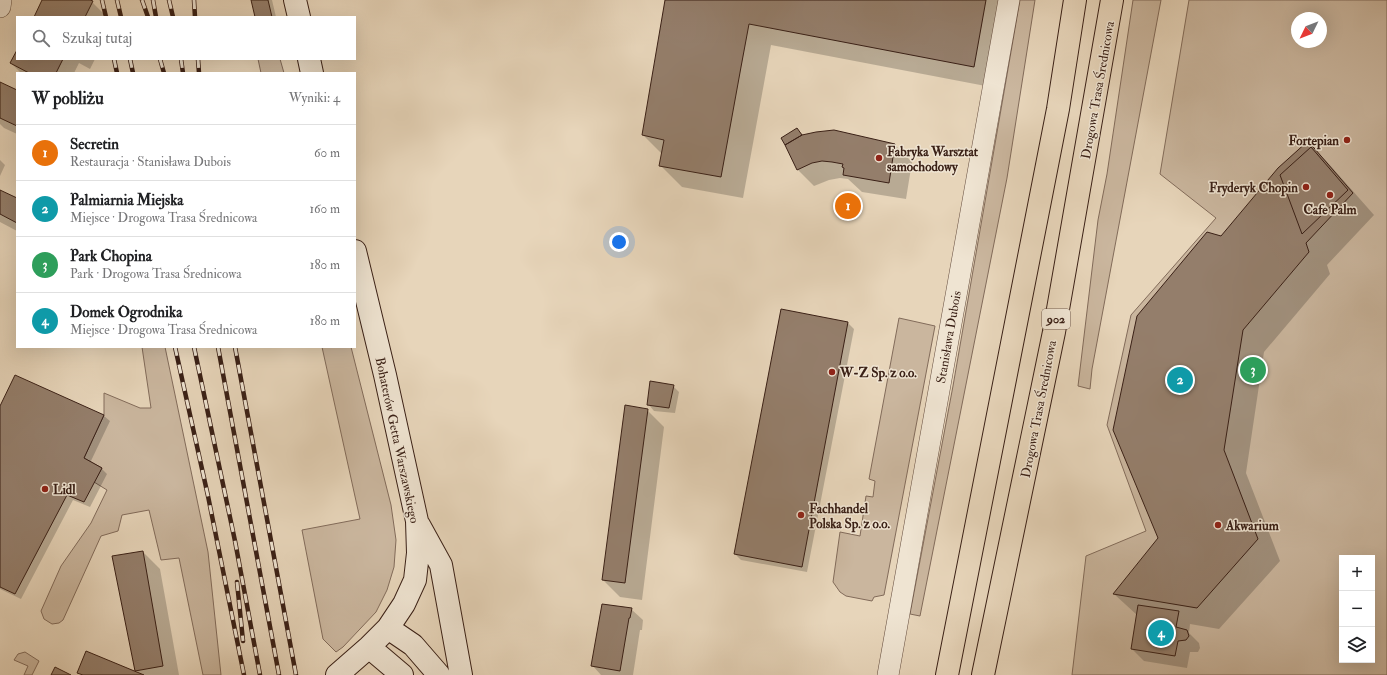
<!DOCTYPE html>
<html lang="pl">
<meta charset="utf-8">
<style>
:root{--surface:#fff;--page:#f2f2f2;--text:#202124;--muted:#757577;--line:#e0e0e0;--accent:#7c3aed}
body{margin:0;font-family:"IM FELL Double Pica",serif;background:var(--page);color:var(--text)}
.controls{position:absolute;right:12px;bottom:12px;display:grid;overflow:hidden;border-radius:0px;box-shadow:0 4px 16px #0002}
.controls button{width:36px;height:36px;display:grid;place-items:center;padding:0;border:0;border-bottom:1px solid var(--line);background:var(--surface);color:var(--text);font:20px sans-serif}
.compass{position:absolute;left:1291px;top:12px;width:36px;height:36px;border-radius:50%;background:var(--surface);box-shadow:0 4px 16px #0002;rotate:227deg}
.you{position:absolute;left:619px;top:242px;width:14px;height:14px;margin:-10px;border:3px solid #fff;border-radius:50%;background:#1a73e8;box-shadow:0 0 0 6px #1a73e833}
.badge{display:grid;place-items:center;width:26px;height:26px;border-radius:50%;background:var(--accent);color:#fff;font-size:13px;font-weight:700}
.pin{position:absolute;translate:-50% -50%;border:2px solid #fff;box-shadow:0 1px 4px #0006}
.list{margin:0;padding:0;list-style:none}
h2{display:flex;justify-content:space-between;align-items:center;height:52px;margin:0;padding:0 16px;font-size:17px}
h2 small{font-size:13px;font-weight:400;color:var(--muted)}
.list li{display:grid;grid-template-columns:26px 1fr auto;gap:12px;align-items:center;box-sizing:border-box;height:56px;padding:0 16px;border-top:1px solid var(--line)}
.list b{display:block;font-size:15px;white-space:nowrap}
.list p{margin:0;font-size:13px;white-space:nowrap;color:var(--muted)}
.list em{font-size:13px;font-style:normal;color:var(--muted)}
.icon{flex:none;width:22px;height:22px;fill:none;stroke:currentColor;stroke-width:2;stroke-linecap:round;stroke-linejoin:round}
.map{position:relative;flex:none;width:1387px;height:675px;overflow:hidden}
.search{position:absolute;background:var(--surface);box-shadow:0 4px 16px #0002;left:16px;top:16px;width:340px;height:44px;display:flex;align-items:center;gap:10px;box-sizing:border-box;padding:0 14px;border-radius:0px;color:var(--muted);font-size:15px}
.panel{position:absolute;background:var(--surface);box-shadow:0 4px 16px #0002;left:16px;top:72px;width:340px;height:276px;border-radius:0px}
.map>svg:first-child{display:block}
.green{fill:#cab69e;stroke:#826b5a;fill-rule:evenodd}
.shadow{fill:#0003}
.building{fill:#947e6b;stroke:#3a2016}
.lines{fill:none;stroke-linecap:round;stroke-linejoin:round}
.minor-casing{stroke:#654d3f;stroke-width:22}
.secondary-casing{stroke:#3a2016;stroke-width:24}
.primary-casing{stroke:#3a2016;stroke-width:24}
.minor{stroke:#efe4d2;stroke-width:21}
.secondary{stroke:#efe4d2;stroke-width:22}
.primary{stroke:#e7d5ba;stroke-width:22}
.rail-casing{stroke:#3a2016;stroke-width:4.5}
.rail{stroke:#efe4d2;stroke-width:3;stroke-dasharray:9;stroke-linecap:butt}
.poi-dot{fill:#8f2418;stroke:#efe4d2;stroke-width:1.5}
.labels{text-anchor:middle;stroke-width:3;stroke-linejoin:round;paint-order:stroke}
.shield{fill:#efe4d2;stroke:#705b4e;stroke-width:1}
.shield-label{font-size:12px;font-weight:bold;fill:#3a2016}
.street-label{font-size:13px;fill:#3a2016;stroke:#efe4d2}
.poi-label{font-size:13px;font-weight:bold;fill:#3a2016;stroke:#efe4d2;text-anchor:start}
</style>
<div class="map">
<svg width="1387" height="675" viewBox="0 0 1387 675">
<rect width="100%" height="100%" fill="#e7d5ba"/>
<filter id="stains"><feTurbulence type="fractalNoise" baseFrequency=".005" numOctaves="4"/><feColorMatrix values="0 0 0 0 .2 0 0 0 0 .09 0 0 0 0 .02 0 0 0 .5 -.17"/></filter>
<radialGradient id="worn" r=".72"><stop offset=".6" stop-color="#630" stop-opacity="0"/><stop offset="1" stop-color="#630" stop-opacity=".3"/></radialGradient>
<path class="green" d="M 1020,0 L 1035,0 L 1007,178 L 920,616 L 910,614 L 953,386 Z
M 1133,0 L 1161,0 L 1092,369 L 1090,389 L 1078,386 L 1098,220 L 1107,174 Z
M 1189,0 L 1387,0 L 1387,675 L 1072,675 L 1086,556 L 1146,531 L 1107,425 L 1131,315 L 1216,218 L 1160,174 ZM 1297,18 L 1321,18 L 1321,42 L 1297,42 ZM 1342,558 L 1372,558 L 1372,660 L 1342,660 Z
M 258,59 L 280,59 L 284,73 L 261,73 Z
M 899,318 L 935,326 L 884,595 L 874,597 L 872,601 L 846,596 L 840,592 L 833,582 L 840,532 L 860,536 L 866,496 L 873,497 L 875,481 L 869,479 Z
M 142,347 L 165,347 L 208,552 L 221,675 L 203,675 L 179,558 L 161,560 L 149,510 L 122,515 L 118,531 L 101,536 L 63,620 L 59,623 L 52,624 L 44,619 L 41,611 L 61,566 L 91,523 L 107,490 L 94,482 L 102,468 L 84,458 L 104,415 L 104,393 L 140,408 L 151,408 Z
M 322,347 L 351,347 L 391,505 L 396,540 L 394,567 L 387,590 L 376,612 L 343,647 L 336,652 L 323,639 L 302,530 L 360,519 Z
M 25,652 L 39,661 L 32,675 L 24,675 L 28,666 L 14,660 L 18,654 Z"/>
<path class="shadow" d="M 43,0 L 88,0 L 92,2 L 104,14 L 102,17 L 35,17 Z
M 252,0 L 272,0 L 276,17 L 256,17 Z
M 666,0 L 1011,0 L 996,88 L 771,45 L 743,198 L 682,187 L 660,165 L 662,154 L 643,135 Z
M 17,52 L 17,59 L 95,59 L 90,69 L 79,63 L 74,73 L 21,73 L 11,63 Z
M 0,83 L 17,91 L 17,134 L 4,128 L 0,124 Z
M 797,129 L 804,136 L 833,131 L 895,145 L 912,162 L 906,199 L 862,192 L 848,179 L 840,178 L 829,180 L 814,186 L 797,169 Z
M 1308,142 L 1329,164 L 1374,215 L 1327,265 L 1330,274 L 1264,352 L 1246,473 L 1280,561 L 1219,629 L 1190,624 L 1189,633 L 1199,643 L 1200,648 L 1198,652 L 1190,652 L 1187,668 L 1144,661 L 1132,649 L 1137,615 L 1114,594 L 1159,538 L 1222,238 Z
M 0,160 L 5,165 L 0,176 Z
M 0,191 L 17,200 L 17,231 L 0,222 Z
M 781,310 L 848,323 L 854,329 L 807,572 L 741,560 L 735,554 Z
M 16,377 L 104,416 L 110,421 L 90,463 L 101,468 L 107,474 L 90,507 L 73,500 L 21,599 L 0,589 L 0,408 Z
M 673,386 L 679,392 L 675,413 L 654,411 L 649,405 Z
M 647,410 L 664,427 L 642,600 L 620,597 L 603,580 Z
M 143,552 L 160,569 L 179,675 L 81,675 L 78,672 L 140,675 L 136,670 Z
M 621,606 L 631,609 L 643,620 L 642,630 L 640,630 L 633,675 L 601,675 L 592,665 Z"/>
<path class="building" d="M 42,0 L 90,0 L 93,1 L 85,17 L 34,17 Z
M 251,0 L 268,0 L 272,17 L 255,17 Z
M 665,0 L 986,0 L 974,67 L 749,24 L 741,67 L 721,177 L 659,166 L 664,140 L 642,135 Z
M 17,50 L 17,59 L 63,59 L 56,73 L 29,73 L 10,63 Z
M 0,82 L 17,90 L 17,126 L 0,118 Z
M 797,128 L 802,135 L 785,145 L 781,138 Z
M 834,130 L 895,144 L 889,183 L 843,175 L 844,168 L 842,167 L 843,164 L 832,162 L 822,161 L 812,163 L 797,170 L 785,145 L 802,135 L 816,132 Z
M 1308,141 L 1353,193 L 1306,243 L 1309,252 L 1243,330 L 1224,450 L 1258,539 L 1197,608 L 1113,594 L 1158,538 L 1113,430 L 1137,316 L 1207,232 L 1221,236 L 1278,168 Z
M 1311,147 L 1348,190 L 1302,234 L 1280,175 Z
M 0,190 L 17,198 L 17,223 L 0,214 Z
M 781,309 L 848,322 L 802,567 L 734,554 Z
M 15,375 L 104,415 L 84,458 L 102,468 L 84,502 L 67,495 L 15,594 L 0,587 L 0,406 Z
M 650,381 L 674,385 L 669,408 L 647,405 Z
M 625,405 L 648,409 L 625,583 L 602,580 Z
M 143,551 L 163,666 L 135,671 L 112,556 Z
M 602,604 L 632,608 L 630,618 L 629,618 L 620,671 L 591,666 Z
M 1138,605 L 1179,611 L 1176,627 L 1187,630 L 1189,636 L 1186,640 L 1178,641 L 1175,656 L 1131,649 Z
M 86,651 L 144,675 L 83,675 L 77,673 Z
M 55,667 L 71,675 L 51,675 Z"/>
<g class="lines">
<g class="minor-casing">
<path id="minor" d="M 0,7 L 1,0
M 888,675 L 1009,0"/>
</g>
<g class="secondary-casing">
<path id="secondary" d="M 295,0 L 299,17
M 309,59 L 312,73
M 419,525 L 441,565 L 461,675
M 388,628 L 413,645 L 439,675
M 369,647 L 402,675
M 337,675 L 369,647 L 388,628 L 404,604 L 415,580 L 418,553 L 417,521 L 385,375 L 355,251"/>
</g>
<g class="primary-casing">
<path id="primary" d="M 947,675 L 1058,109 L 1075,0
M 983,675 L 1054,332 L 1112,0"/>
</g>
<use href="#minor" class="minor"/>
<use href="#secondary" class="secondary"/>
<use href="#primary" class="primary"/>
<g class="rail-casing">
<path id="rail" d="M 102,0 L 106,17
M 117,0 L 121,17
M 142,0 L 148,17
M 153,0 L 156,17
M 169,0 L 173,17
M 194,0 L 195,17
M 114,59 L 117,73
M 130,59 L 133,73
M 160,59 L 164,73
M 181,59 L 183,73
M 198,59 L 199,73
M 175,347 L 208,496 L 244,675
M 194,347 L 235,541 L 260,675
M 218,347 L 279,675
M 235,347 L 296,675
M 237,582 L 243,641"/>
</g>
<use href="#rail" class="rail"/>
</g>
<g class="poi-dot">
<circle cx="1347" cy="140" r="4"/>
<circle cx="879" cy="158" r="4"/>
<circle cx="1306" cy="187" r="4"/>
<circle cx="1330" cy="195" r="4"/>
<circle cx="832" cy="372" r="4"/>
<circle cx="45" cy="489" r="4"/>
<circle cx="801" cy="515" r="4"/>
<circle cx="1218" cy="525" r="4"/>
</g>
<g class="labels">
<rect class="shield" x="1042" y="309" width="28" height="20" rx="3"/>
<g class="shield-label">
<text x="1056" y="323">902</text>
</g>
<g class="street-label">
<text transform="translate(1097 90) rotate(-80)" y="5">Drogowa Trasa Średnicowa</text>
<text transform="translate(948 337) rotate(-80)" y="5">Stanisława Dubois</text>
<text transform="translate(1038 409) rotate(-79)" y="5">Drogowa Trasa Średnicowa</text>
<text transform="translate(398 440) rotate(78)" y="5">Bohaterów Getta Warszawskiego</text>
</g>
<g class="poi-label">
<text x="1339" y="145" text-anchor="end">Fortepian</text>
<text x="887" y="156">Fabryka Warsztat<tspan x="887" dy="15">samochodowy</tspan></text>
<text x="1298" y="192" text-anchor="end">Fryderyk Chopin</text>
<text x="1330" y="214" text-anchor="middle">Cafe Palm</text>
<text x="840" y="377">W-Z Sp. z o.o.</text>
<text x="53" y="494">Lidl</text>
<text x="809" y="513">Fachhandel<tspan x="809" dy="15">Polska Sp. z o.o.</tspan></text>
<text x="1226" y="530">Akwarium</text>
</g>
</g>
<rect width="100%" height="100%" filter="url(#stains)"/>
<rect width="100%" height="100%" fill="url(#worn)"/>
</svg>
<div class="controls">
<button>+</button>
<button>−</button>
<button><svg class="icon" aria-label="layers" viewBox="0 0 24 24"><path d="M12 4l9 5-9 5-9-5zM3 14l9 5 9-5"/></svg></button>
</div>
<svg class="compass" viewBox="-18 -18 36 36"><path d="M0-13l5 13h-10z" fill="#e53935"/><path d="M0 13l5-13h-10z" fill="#757577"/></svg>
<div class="you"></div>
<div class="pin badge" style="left:848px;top:206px;background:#e8710a">1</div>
<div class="pin badge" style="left:1180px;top:380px;background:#0f9aa8">2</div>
<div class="pin badge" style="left:1253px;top:370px;background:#2e9e5b">3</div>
<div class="pin badge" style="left:1161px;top:633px;background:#0f9aa8">4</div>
<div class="search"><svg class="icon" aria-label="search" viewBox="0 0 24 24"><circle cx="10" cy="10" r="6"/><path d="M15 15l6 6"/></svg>Szukaj tutaj</div>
<section class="panel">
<h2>W pobliżu<small>Wyniki: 4</small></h2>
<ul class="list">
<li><span class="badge" style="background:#e8710a">1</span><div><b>Secretin</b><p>Restauracja · Stanisława Dubois</p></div><em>60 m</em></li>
<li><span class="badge" style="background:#0f9aa8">2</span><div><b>Palmiarnia Miejska</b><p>Miejsce · Drogowa Trasa Średnicowa</p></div><em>160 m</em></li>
<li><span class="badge" style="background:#2e9e5b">3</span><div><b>Park Chopina</b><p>Park · Drogowa Trasa Średnicowa</p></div><em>180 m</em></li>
<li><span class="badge" style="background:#0f9aa8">4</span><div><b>Domek Ogrodnika</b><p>Miejsce · Drogowa Trasa Średnicowa</p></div><em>180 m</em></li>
</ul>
</section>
</div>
